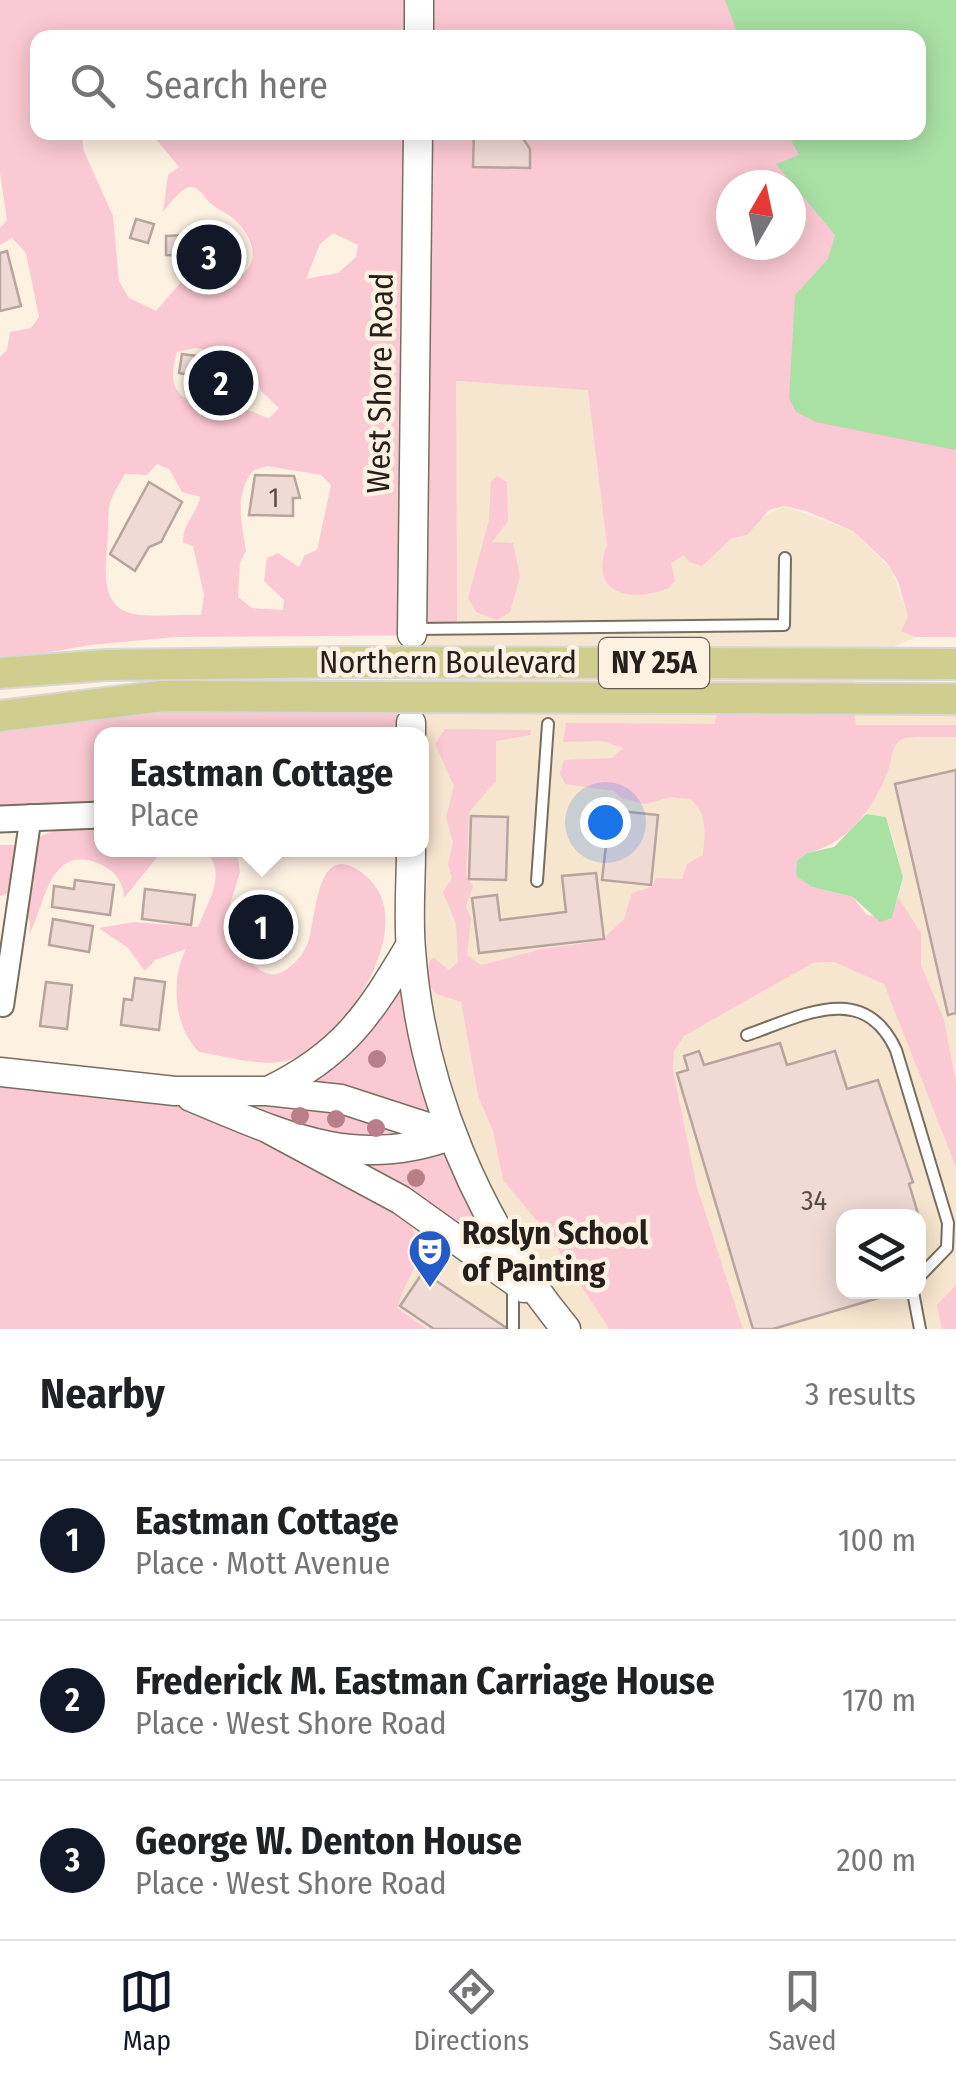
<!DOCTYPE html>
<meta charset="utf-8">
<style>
:root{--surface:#fff;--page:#f2f2f2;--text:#202124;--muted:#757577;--line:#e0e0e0;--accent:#111827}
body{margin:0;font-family:"Fira Sans Condensed",sans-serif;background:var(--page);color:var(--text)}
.controls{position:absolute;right:30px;bottom:30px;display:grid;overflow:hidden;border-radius:20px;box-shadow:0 5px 25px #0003}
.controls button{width:90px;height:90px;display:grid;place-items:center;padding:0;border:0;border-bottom:2px solid var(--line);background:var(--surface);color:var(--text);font:50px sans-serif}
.compass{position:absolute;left:716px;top:170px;width:90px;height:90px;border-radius:50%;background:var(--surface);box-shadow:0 5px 25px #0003;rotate:9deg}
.you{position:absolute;left:605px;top:822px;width:35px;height:35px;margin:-25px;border:8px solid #fff;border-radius:50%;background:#1a73e8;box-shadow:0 0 0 15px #1a73e833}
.badge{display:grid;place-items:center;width:65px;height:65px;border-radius:50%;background:var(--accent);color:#fff;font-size:32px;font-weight:700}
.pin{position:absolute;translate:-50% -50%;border:5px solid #fff;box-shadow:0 2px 10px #0006}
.popup{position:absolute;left:94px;top:727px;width:335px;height:130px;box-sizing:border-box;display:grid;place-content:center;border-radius:20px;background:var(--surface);filter:drop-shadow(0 2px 8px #0005);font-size:32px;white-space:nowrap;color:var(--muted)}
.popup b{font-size:38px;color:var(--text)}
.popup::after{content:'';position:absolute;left:50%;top:100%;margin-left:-20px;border:20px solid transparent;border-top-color:var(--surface)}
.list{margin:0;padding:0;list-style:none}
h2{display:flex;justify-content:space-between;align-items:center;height:130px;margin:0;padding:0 40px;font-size:42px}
h2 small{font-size:32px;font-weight:400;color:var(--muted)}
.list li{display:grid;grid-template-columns:65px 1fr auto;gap:30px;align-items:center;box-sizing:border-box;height:160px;padding:0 40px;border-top:2px solid var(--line)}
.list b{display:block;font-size:38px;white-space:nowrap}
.list p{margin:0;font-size:32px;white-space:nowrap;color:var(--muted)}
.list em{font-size:32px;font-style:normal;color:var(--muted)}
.icon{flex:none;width:55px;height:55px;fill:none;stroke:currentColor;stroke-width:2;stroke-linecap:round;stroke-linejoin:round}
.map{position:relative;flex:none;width:956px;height:1329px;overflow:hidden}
.search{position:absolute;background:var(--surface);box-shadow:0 5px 25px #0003;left:30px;right:30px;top:30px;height:110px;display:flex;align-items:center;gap:25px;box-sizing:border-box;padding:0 35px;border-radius:20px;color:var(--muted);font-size:38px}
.sheet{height:610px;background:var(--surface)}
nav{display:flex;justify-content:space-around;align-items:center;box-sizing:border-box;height:140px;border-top:2px solid var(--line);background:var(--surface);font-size:28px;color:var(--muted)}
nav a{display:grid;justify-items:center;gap:5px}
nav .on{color:var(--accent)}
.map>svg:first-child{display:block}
.built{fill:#f6e5cf;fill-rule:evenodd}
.green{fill:#fbc9d3;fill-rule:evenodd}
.water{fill:#a9e1a5}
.building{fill:#efdad4;stroke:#b7a49e;stroke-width:2.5}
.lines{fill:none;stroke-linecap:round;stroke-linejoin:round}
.service-casing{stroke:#786e60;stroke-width:14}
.minor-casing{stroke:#786e60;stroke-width:24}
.tertiary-casing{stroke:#786e60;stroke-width:29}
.secondary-casing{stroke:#786e60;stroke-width:31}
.primary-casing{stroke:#d8d7d6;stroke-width:34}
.service{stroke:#fff;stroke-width:10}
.minor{stroke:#fff;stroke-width:20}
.tertiary{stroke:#fff;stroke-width:25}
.secondary{stroke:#fff;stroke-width:28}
.primary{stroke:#cfce8e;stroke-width:30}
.primary-bridge-casing{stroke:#d8d7d6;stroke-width:34;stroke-linecap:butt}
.primary-bridge{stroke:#cfce8e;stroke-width:30}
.tree{fill:#b87f89}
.labels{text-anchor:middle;stroke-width:9;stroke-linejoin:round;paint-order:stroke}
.number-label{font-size:28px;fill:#584e49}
.shield{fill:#fdf1e2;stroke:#665f57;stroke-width:2.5}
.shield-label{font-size:30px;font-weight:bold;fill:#25201b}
.street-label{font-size:32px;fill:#25201b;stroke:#fdf1e2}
.poi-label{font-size:32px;font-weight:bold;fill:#25201b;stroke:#fdf1e2;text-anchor:start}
</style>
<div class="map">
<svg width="956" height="1329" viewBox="0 0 956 1329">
<rect width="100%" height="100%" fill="#fdf1e2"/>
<path class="built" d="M 415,379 L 588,389 L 721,547 L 732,538 L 747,535 L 757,520 L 784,506 L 853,531 L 892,570 L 908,617 L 905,626 L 916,637 L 858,663 L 852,698 L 956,699 L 956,1102 L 898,897 L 903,877 L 894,842 L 886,817 L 866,814 L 877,789 L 702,863 L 598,952 L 421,977 L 431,990 L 461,1002 L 478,1096 L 493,1131 L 503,1180 L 550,1237 L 609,1329 L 418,1329 L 389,1309 L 420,1261 L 421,1253 L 267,1129 L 515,1260 L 419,1013 L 421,734 L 411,734 Z
M 834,962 L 884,983 L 956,1167 L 956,1285 L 942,1329 L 743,1329 L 697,1187 L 673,1070 L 674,1051 L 684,1036 L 813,963 ZM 844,1216 L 918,1216 L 918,1292 L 844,1292 Z"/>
<path class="green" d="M 0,0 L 956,0 L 956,637 L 916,637 L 901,631 L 908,617 L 898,581 L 887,563 L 853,531 L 806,511 L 784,506 L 769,510 L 747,535 L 732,538 L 702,566 L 689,562 L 684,555 L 671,563 L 675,581 L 669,588 C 631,603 588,595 607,545 L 588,390 L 456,381 L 457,635 L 176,637 L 90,645 L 0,661 L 0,357 L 7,350 L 10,332 L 31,328 L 39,317 L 26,253 L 12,238 L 0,245 L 0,228 L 7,220 L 0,173 ZM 38,38 L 918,38 L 918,132 L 151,133 L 179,167 L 168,175 L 163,212 C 200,163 196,199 222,211 C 242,221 265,251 245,272 C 235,282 239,288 224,289 C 205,290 202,298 181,282 L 156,311 L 129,298 L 119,281 L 113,216 L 83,149 L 82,132 L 38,132 ZM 731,185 L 791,185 L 791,245 L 731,245 ZM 333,233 L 358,245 L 356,257 L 338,273 L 306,279 L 320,244 ZM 196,348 L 250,359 L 261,391 L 279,408 L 269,418 C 261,416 254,411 246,410 C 212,402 158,414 177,352 ZM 157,464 L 169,469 L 182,492 L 200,497 C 197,514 182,524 183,543 L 193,546 L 204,595 L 201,615 C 137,614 98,630 107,548 C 111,508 102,511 125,474 L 147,475 ZM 267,466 L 321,475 L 331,485 L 317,550 L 305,555 L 299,567 L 278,553 L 267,558 L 264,581 L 284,600 L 283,610 L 252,608 L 238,597 L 240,563 L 246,551 C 242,524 233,493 254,470 Z
M 497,476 L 507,482 L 508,521 L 492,542 L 513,543 L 520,576 L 510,612 L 497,620 L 476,612 L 468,598 L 489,520 L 491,482 Z
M 411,697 L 411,734 L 101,734 L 101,815 L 0,819 L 0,716 Z
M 719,699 L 852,699 L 856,725 L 956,725 L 956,737 C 945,737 909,736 902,739 C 890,745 892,763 887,774 C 871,811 848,844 807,853 L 812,887 L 853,897 L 867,915 L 892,918 L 898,897 L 921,933 L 921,965 L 944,1020 L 956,1083 L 956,1167 L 884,984 L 834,962 L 813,963 L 684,1036 L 674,1051 L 673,1070 L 697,1187 L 743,1329 L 609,1329 L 550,1237 L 503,1180 L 493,1131 L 478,1096 L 461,1002 L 437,994 L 425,982 L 430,960 L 434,958 L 449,970 L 458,962 L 456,924 L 443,892 L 452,878 L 448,864 L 453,842 L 446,818 L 454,786 L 435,744 L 445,729 L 531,730 L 530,735 L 496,741 L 496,781 L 469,812 L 466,876 L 473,886 L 466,906 L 471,918 L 467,955 L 481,965 L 542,949 L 601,941 L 624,919 L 632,893 L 652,887 L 656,878 L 682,879 L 687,864 L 703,855 C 705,833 708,813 690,799 L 671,797 L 645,804 L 623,799 L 614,791 L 565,784 L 560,773 L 564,760 L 612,758 L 623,748 L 602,741 L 563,742 L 566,723 L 715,724 Z
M 101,824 L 101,850 L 163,850 L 124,898 C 123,883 117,873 104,866 C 49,839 46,904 29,935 C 33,916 23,907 11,892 L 0,896 L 0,845 L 21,845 L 67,825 Z
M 205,850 L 237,852 L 240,872 L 225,921 C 233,942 242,956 260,970 C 269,976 278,976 287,969 C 297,962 306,951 309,939 C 317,913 317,834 366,876 C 422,923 345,1041 289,1060 C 265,1068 224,1056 199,1052 C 174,1027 170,981 186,949 L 155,960 L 145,971 L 128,948 L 99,928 L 134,922 L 198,927 C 208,901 228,874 205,850 Z
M 410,946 L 419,1013 L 515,1260 L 396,1204 C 438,1261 414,1254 397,1308 L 427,1329 L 0,1329 L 0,1072 L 175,1091 L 300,1075 Z
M 956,1285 L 956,1329 L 942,1329 L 937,1305 Z"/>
<path class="water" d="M 725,0 L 956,0 L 956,450 L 816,422 L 796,412 L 789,398 L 795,295 L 828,259 L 835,235 L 776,164 L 799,155 L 787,133 L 918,132 L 918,38 L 739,37 Z
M 866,814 L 886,817 L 903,877 L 892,918 L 880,922 L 853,897 L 812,887 L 796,876 L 797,861 L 807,853 L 834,847 Z"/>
<path class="building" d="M 474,132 L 519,132 L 530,149 L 530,168 L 473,167 Z
M 136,219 L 154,224 L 148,243 L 130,238 Z
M 228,233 L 230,280 L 188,280 L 187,256 L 166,255 L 166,236 Z
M 7,251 L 21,306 L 0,311 L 0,253 Z
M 182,354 L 251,363 L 247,392 L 229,390 L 228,398 L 218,396 L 217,403 L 192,399 L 195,376 L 179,373 Z
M 255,475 L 294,476 L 300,498 L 293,498 L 293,516 L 249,515 Z
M 149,482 L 182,502 L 161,542 L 149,547 L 135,571 L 110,554 Z
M 956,770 L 956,1013 L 948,1015 L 895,784 Z
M 610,810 L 658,815 L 651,885 L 602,880 Z
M 471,816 L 508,817 L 506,880 L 469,879 Z
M 596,873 L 604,939 L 479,953 L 472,898 L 497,895 L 500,920 L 566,912 L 562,876 Z
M 75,880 L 114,885 L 110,915 L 52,907 L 54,886 L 74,889 Z
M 145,889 L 195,895 L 191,925 L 142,919 Z
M 263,902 L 284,906 L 281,930 L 289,931 L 285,954 L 268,951 L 270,933 L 241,931 L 244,912 L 259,914 L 261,923 Z
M 53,919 L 93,926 L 89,952 L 49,945 Z
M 135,978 L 165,982 L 159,1030 L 121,1025 L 124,999 L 132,1000 Z
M 46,982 L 72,985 L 67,1029 L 40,1026 Z
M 780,1043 L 787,1065 L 835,1051 L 847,1089 L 878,1080 L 913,1182 L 909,1184 L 919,1217 L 844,1216 L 844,1292 L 889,1295 L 773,1329 L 753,1329 L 677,1073 L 688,1070 L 684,1056 L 699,1051 L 704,1065 Z
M 423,1272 L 508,1329 L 434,1329 L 400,1306 Z"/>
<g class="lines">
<g class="service-casing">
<path id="service" d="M 413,629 L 784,625 L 785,558
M 537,881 L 548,724
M 747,1035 C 802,1016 864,980 896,1050 L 948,1223 L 947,1248 L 918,1278
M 913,1292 L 920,1329
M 513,1329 L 513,1285"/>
</g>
<g class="minor-casing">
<path id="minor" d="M 3,1006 L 31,815"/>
</g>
<g class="tertiary-casing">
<path id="tertiary" d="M 0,819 L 101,815"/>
</g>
<g class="secondary-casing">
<path id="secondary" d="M 419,0 L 419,38
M 412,634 L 418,132
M 411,723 L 411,734
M 411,850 C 411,883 408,917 411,950 C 421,1088 478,1223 566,1329
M 0,1072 L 175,1091 L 267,1091 L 341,1099 L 452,1135
M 268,1091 C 343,1055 369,1015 410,946
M 191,1097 C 281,1134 355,1172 452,1135
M 267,1128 L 401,1200 L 524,1288"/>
</g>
<g class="primary-casing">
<path id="primary" d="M 0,673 L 106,665 L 351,662
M 0,716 L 162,696 L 352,697"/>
</g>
<use href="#service" class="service"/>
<use href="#minor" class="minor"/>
<use href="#tertiary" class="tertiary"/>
<use href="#secondary" class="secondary"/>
<use href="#primary" class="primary"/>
<g class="primary-bridge-casing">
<path id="primary-bridge" d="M 351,662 L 956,664
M 352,697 L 956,699"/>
</g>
<use href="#primary-bridge" class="primary-bridge"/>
</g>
<g class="tree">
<circle cx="377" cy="1059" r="9"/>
<circle cx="300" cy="1116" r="9"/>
<circle cx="336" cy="1119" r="9"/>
<circle cx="376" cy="1128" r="9"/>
<circle cx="416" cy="1178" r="9"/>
</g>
<defs>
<g id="theatre-pin" transform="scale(2.25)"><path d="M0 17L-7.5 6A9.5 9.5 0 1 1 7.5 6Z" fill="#245bc8" stroke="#fdf1e2"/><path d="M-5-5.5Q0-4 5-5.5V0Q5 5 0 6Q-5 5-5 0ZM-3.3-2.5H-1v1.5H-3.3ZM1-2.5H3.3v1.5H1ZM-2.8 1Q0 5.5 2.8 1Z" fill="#fff"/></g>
</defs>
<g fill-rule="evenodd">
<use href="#theatre-pin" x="430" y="1251"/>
</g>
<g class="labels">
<g class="number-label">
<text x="274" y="507">1</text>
<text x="814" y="1210">34</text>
</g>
<rect class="shield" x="599" y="638" width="110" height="50" rx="8"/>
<g class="shield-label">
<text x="654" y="673">NY 25A</text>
</g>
<g class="street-label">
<text transform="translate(380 383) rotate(-89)" y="11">West Shore Road</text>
<text x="448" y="673">Northern Boulevard</text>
</g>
<g class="poi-label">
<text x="462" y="1244">Roslyn School<tspan x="462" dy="37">of Painting</tspan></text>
</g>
</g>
</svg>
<div class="controls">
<button><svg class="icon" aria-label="layers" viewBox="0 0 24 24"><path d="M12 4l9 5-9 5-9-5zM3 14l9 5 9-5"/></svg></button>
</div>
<svg class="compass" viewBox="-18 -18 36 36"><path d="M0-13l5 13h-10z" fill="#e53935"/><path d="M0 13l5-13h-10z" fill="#757577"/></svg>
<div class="you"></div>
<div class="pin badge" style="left:261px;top:927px">1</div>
<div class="popup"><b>Eastman Cottage</b>Place</div>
<div class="pin badge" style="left:221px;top:383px">2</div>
<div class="pin badge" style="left:209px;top:257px">3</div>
<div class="search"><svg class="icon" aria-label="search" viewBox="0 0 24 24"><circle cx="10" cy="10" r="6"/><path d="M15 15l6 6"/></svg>Search here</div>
</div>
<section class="sheet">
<h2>Nearby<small>3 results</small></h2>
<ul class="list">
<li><span class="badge">1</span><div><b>Eastman Cottage</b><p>Place · Mott Avenue</p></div><em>100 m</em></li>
<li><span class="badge">2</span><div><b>Frederick M. Eastman Carriage House</b><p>Place · West Shore Road</p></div><em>170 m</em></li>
<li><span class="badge">3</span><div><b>George W. Denton House</b><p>Place · West Shore Road</p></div><em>200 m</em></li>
</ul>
</section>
<nav>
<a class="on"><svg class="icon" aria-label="map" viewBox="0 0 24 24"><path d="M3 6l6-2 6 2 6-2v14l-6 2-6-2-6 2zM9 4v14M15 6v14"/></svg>Map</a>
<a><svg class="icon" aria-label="directions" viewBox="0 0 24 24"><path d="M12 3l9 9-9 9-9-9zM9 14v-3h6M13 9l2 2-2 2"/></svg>Directions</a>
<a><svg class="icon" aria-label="saved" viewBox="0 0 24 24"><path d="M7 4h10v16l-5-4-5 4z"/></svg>Saved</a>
</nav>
